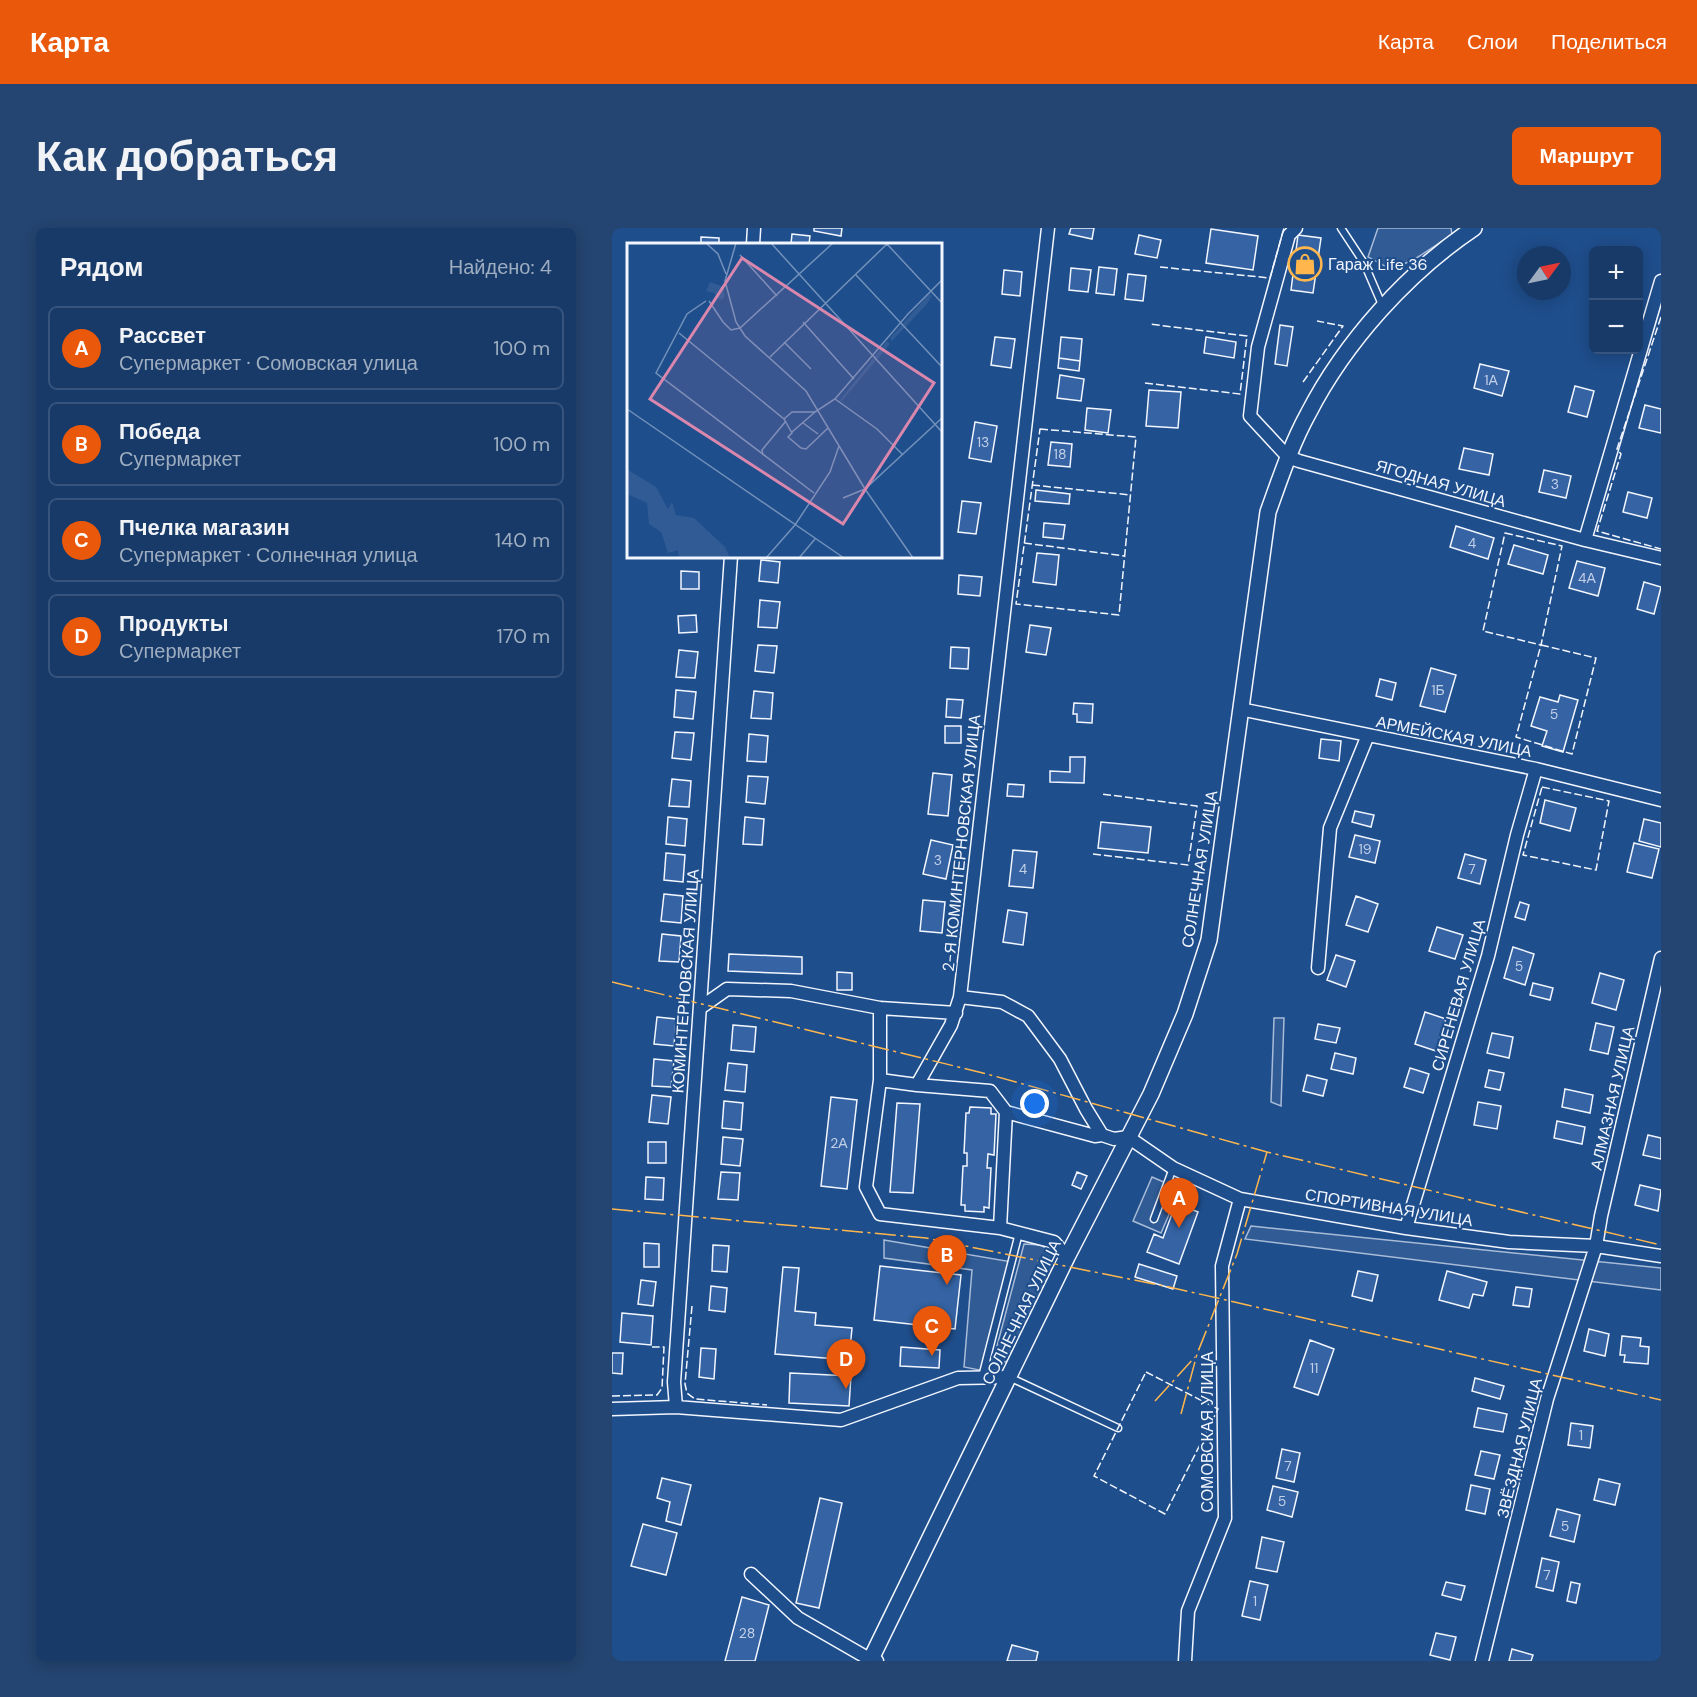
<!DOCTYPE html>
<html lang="ru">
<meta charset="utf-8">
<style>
:root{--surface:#173a69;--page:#244571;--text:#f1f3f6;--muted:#9eadc0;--line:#36547d;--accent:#ea580c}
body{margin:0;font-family:"DM Sans",sans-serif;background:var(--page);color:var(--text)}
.controls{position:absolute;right:18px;top:18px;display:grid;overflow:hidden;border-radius:9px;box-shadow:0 3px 15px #0003}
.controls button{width:54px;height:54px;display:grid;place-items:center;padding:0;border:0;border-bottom:2px solid var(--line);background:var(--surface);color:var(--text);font:30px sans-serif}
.compass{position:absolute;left:905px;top:18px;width:54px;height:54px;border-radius:50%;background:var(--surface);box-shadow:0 3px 15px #0003;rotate:57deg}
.you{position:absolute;left:423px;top:876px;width:21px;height:21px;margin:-15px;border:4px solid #fff;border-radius:50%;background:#1a73e8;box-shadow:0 0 0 9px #1a73e833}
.badge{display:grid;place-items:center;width:39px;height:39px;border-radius:50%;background:var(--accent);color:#fff;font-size:20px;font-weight:700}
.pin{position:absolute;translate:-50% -50px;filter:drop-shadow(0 2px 3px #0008)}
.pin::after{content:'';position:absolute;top:32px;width:21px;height:18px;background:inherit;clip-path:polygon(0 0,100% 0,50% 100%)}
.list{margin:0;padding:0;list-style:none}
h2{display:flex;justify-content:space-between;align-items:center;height:78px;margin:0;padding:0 24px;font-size:26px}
h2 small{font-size:20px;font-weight:400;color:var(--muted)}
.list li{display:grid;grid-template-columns:39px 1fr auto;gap:18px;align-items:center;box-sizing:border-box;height:84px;margin:0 12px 12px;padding:0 12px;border:2px solid var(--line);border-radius:9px}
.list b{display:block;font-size:22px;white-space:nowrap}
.list p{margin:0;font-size:20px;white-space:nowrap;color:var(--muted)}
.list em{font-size:20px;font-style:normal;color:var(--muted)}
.map{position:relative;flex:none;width:1049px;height:1433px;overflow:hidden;border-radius:9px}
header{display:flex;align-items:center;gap:36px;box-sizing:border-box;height:84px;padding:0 30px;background:var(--accent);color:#fff}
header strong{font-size:28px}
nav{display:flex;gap:33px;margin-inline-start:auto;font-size:21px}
.intro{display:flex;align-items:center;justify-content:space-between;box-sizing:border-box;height:144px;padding:0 36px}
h1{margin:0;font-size:42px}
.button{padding:15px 27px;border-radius:9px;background:var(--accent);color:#fff;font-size:21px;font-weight:700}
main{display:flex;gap:36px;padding:0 36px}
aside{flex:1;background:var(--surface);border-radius:9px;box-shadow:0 3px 15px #0003}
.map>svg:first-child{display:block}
.built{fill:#305b95;stroke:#a8bbd7;stroke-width:1.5}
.building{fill:#3563a3;stroke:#f2f6ff;stroke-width:1.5}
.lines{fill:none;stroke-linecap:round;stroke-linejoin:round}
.service-casing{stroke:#f2f6ff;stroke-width:9}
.minor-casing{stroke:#f2f6ff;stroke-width:15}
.tertiary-casing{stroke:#f2f6ff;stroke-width:18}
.service{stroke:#1f4e8c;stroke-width:6}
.minor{stroke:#1f4e8c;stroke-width:12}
.tertiary{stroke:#1f4e8c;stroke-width:15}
.fence{stroke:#f2f6ff;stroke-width:1.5;stroke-dasharray:8 3;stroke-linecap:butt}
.power{stroke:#ffb74d;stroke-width:1.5;stroke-dasharray:21 4.5 3 4.5;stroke-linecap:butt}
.labels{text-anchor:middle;stroke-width:4.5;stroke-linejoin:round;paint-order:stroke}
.number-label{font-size:14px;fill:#c3d1e8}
.poi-label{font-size:16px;fill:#f2f6ff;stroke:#1f4e8c;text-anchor:start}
.street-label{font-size:16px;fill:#f2f6ff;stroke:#1f4e8c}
.inset-road{fill:none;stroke:#7391ba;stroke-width:1.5}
.view{fill:#da87ad;fill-opacity:0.15;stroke:#da87ad;stroke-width:3}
.inset-edge{fill:none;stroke:#f2f6ff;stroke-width:3}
</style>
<header>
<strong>Карта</strong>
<nav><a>Карта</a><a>Слои</a><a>Поделиться</a></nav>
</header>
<div class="intro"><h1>Как добраться</h1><a class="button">Маршрут</a></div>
<main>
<aside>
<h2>Рядом<small>Найдено: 4</small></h2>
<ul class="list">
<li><span class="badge">A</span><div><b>Рассвет</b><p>Супермаркет · Сомовская улица</p></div><em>100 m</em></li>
<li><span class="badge">B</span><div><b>Победа</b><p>Супермаркет</p></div><em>100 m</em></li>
<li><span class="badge">C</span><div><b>Пчелка магазин</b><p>Супермаркет · Солнечная улица</p></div><em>140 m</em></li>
<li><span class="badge">D</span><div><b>Продукты</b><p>Супермаркет</p></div><em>170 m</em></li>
</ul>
</aside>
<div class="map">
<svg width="1049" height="1433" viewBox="0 0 1049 1433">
<rect width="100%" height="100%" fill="#1f4e8c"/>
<path class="built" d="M 766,0 L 839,0 L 840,7 L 806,29 L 780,42 L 756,29 Z
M 662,790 L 672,790 L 669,878 L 659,874 Z
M 540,949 L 568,961 L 549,1005 L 521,993 Z
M 639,998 L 1049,1040 L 1049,1062 L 633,1011 Z
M 272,1012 L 400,1034 L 372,1143 L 352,1139 L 360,1042 L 272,1030 Z
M 412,1016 L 429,1017 L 446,1029 L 395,1134 L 381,1133 Z"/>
<path class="building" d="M 202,0 L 230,0 L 229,8 L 202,3 Z
M 459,0 L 482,0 L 480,11 L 457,6 Z
M 599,1 L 646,8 L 641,42 L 594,35 Z
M 180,6 L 198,8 L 197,16 L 179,16 Z
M 527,7 L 549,12 L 545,30 L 523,26 Z
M 686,7 L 709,10 L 701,65 L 679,62 Z
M 89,9 L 107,10 L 107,16 L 89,16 Z
M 487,39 L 505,41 L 502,67 L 484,65 Z
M 459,40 L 479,42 L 476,64 L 457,62 Z
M 392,42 L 410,44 L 408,68 L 390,66 Z
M 516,46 L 534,48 L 531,73 L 513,71 Z
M 668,97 L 681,99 L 675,138 L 663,136 Z
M 383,109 L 403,111 L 399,140 L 379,137 Z
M 449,109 L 470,111 L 468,133 L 447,130 Z
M 594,109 L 624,114 L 622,130 L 592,125 Z
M 447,130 L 468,133 L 467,143 L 446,140 Z
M 868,136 L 897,143 L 890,168 L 862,160 Z
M 448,147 L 472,151 L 469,173 L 445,170 Z
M 963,158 L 982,163 L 975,189 L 956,184 Z
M 537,162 L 569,164 L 566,200 L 534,198 Z
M 1033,177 L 1049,181 L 1049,205 L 1027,200 Z
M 475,180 L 499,182 L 496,205 L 473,202 Z
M 363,194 L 385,198 L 379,234 L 357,230 Z
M 439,214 L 460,216 L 458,239 L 436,237 Z
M 852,220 L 881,226 L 877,247 L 847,241 Z
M 932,242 L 959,248 L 954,270 L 927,264 Z
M 424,262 L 458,266 L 457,276 L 423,273 Z
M 1016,264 L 1040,270 L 1035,290 L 1011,284 Z
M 350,273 L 369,275 L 364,306 L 346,304 Z
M 432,295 L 453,297 L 451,311 L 431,309 Z
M 844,298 L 882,310 L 876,331 L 838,319 Z
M 902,317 L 936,327 L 931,346 L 896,336 Z
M 425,325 L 447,327 L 444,357 L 421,354 Z
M 149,332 L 168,334 L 166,355 L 147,353 Z
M 965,333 L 993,340 L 986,368 L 957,360 Z
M 69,343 L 87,344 L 87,361 L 69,361 Z
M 347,347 L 370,349 L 368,368 L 346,366 Z
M 1032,354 L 1049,359 L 1042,386 L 1025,381 Z
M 148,372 L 168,374 L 165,400 L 146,399 Z
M 84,387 L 85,404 L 67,405 L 66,388 Z
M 418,397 L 439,400 L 434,427 L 414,424 Z
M 146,417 L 165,418 L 162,445 L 143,443 Z
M 339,419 L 357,420 L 356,441 L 338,440 Z
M 67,422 L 86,424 L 83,450 L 64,449 Z
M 819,440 L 844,447 L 833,484 L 808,478 Z
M 768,451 L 784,455 L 780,472 L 764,468 Z
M 64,462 L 84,464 L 81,491 L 62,489 Z
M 142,463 L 161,465 L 159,491 L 139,490 Z
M 948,467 L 966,472 L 951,524 L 930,518 L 935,503 L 919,498 L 928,469 L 946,474 Z
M 335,471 L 351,472 L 349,490 L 334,489 Z
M 462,475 L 481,476 L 480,495 L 465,494 L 465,486 L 461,486 Z
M 333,498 L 349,498 L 349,515 L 333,515 Z
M 63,504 L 82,505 L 79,532 L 60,530 Z
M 137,506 L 156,508 L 154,534 L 135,533 Z
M 709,511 L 729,513 L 727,533 L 707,530 Z
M 458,529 L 473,529 L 472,555 L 438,554 L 438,543 L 458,544 Z
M 321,545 L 340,547 L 336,588 L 316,586 Z
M 136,548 L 156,549 L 153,576 L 134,574 Z
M 60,551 L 79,553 L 77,579 L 57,578 Z
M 396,556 L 412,557 L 411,569 L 395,568 Z
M 933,572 L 964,580 L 958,603 L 928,595 Z
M 743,583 L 762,587 L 759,599 L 740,594 Z
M 56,589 L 75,591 L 73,618 L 54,616 Z
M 133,589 L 152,591 L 150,617 L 131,616 Z
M 1032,591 L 1049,595 L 1049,619 L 1027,613 Z
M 489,594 L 539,599 L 536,625 L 486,620 Z
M 743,607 L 768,613 L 763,635 L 737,629 Z
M 319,612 L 341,617 L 334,651 L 311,646 Z
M 1022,615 L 1047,621 L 1040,650 L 1015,644 Z
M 401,622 L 425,624 L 421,660 L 397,658 Z
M 54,625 L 73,627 L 71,654 L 52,652 Z
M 853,626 L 874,632 L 868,656 L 846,650 Z
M 52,666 L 71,668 L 69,695 L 49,693 Z
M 744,668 L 766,676 L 756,704 L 734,697 Z
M 311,672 L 333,674 L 330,705 L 308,703 Z
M 908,674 L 917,677 L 913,692 L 903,689 Z
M 396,682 L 415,685 L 411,717 L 391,714 Z
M 825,699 L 851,707 L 843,731 L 817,723 Z
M 50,706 L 69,708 L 67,734 L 47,733 Z
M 901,719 L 922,726 L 913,757 L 892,750 Z
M 117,726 L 190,729 L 190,746 L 116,743 Z
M 724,727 L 743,733 L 734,759 L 715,752 Z
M 225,744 L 240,745 L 240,762 L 225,762 Z
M 988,745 L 1012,752 L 1004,782 L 980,775 Z
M 921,755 L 941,760 L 938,772 L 918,767 Z
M 813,784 L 834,791 L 824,823 L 803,816 Z
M 45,789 L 64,791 L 62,818 L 42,816 Z
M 984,795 L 1002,799 L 996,826 L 978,822 Z
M 706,796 L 728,800 L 724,815 L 703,811 Z
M 121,797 L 144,799 L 142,824 L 119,822 Z
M 880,805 L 901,809 L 897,830 L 875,825 Z
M 723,825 L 744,830 L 741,846 L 719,841 Z
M 42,831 L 62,833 L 59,859 L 40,858 Z
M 116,835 L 135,837 L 133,864 L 113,862 Z
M 798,840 L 817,846 L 811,865 L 792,859 Z
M 877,842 L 892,845 L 888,862 L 873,859 Z
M 695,847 L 715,852 L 711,868 L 691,863 Z
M 953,861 L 981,867 L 978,885 L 950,879 Z
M 40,867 L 59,869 L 56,896 L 37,894 Z
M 219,869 L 245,872 L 235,961 L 209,958 Z
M 112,873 L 131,875 L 129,902 L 110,900 Z
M 866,874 L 889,878 L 885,901 L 862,897 Z
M 285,875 L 308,876 L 301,965 L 278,964 Z
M 358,879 L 379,880 L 379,886 L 384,886 L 382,927 L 376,926 L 375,940 L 379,940 L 377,980 L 372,979 L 372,984 L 353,983 L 353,977 L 349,977 L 351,938 L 355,938 L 355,925 L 352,925 L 354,885 L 357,885 Z
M 945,893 L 973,899 L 970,916 L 942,910 Z
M 1036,907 L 1049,910 L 1049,931 L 1031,927 Z
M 111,909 L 131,911 L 128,938 L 109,936 Z
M 36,914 L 54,914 L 54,935 L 36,935 Z
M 109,944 L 128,945 L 126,972 L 106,971 Z
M 465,944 L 475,948 L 469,961 L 460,957 Z
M 34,949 L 52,950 L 51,972 L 33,971 Z
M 1028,957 L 1049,962 L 1046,983 L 1023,977 Z
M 564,975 L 586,984 L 567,1036 L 535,1024 L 542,1006 L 551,1010 Z
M 32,1015 L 47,1016 L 47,1039 L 32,1039 Z
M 101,1017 L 117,1018 L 115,1044 L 100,1043 Z
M 527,1036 L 565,1048 L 561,1061 L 523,1049 Z
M 268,1038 L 349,1047 L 343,1101 L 262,1092 Z
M 171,1039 L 187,1040 L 183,1083 L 204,1085 L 203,1097 L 240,1100 L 237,1132 L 163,1126 Z
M 746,1043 L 766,1047 L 760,1073 L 740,1068 Z
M 835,1043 L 875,1054 L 871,1068 L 861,1066 L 857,1080 L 827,1072 Z
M 29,1052 L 44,1054 L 41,1078 L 26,1076 Z
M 99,1058 L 115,1060 L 113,1084 L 97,1082 Z
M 904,1059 L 920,1061 L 917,1079 L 901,1077 Z
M 10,1085 L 41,1088 L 39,1117 L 8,1114 Z
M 977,1101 L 997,1106 L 993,1128 L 972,1123 Z
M 1010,1108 L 1029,1110 L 1028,1118 L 1037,1119 L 1036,1136 L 1012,1134 L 1013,1127 L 1008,1127 Z
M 698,1112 L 722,1121 L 706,1167 L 682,1159 Z
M 289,1119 L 328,1122 L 327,1140 L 288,1138 Z
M 89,1120 L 104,1121 L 102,1151 L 87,1149 Z
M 0,1125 L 11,1125 L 10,1146 L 0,1145 Z
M 178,1145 L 239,1148 L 237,1178 L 177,1175 Z
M 863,1150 L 892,1158 L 888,1171 L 860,1163 Z
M 866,1180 L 895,1186 L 891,1204 L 862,1199 Z
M 959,1195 L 981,1198 L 978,1220 L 956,1217 Z
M 670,1221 L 688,1225 L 682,1254 L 664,1250 Z
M 869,1223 L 888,1227 L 882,1251 L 863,1247 Z
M 50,1250 L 79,1257 L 69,1297 L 54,1293 L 58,1274 L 45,1270 Z
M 987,1251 L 1008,1256 L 1003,1277 L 982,1272 Z
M 859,1257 L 878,1261 L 873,1286 L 854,1282 Z
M 661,1258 L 686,1264 L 680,1289 L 655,1282 Z
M 208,1270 L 230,1275 L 207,1380 L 184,1375 Z
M 945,1281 L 968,1287 L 962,1314 L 938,1308 Z
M 31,1296 L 65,1305 L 54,1347 L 19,1338 Z
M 650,1309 L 672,1314 L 665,1344 L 644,1340 Z
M 930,1330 L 947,1334 L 941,1363 L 924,1359 Z
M 638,1353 L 656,1357 L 648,1392 L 630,1388 Z
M 834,1354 L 853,1358 L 849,1372 L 830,1367 Z
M 959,1354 L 968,1356 L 964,1375 L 955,1373 Z
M 130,1369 L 157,1377 L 143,1433 L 113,1433 Z
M 824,1405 L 844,1409 L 838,1432 L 818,1427 Z
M 400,1417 L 426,1424 L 424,1433 L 395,1433 Z
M 900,1421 L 921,1427 L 919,1433 L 897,1433 Z"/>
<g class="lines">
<g class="service-casing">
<path id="service" d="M 729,0 L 752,35 L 771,79
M 542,991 L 561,940
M 370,1149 L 407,1005
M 397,1149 L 506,1200"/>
</g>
<g class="minor-casing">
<path id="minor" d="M 436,0 L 348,769 L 339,797 L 305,857 L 268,852 L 254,959 L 268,986 L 388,1000 L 442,1014 L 455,1029
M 684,0 L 677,7 L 646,119 L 638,188 L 676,229 L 687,233 L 973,312 L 1049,330
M 141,16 L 142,0
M 973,312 L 1049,53
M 628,481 L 924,541 L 1049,572
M 706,740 L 718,600 L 756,507
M 348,769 L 390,774 L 416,788 L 448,831 L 474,881 L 490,907 L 502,911 L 516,909 L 561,940 L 628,971 L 794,1000 L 897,1014 L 984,1018 L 1049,1028
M 88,780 L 115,761 L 179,763 L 268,780 L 344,785
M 268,780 L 268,852
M 305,857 L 378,863 L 394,884 L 483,908 L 490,907
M 388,1000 L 394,884
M 794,1000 L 876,728 L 905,607 L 924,541
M 64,1179 L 62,1154 L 119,328
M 0,1181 L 64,1179 L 229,1192 L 346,1150 L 397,1149
M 139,1346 L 186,1390 L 259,1432 L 265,1433
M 573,1433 L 576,1383 L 613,1290 L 610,1038 L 628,971
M 870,1433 L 935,1171 L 984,1018 L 989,988 L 1049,730"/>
</g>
<g class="tertiary-casing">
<path id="tertiary" d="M 258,1433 L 455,1029 L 539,866 L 573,786 L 597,712 L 656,284 C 668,251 679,217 696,186 C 733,114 795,45 862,0"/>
</g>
<use href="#service" class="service"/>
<use href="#minor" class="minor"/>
<use href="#tertiary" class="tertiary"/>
<path class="fence" d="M 548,39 L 658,50 L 672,0
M 1049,89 L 1005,221 L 1009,226 L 985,303 L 1049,321
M 691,154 L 731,98 L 705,93
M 533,155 L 628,166 L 635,108 L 537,96
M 428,201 L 524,209 L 507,387 L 404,376 Z
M 420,257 L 519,267
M 893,305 L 950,318 L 929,417 L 871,403 Z
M 412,315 L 513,328
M 929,417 L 984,430 L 960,526 L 904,509 Z
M 930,559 L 997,573 L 984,642 L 911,627 Z
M 481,626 L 576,637 L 585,578 L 490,566
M 80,1078 L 73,1156 L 75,1165 L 83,1171 L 155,1177
M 534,1144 L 606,1181 L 553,1286 L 482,1248 Z
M 0,1168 L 45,1167 L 50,1160 L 52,1119 L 40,1119"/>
<path class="power" d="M 0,754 L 375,846 L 655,924 L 1049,1017
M 0,981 L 314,1010 L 557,1059 L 1049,1172
M 543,1173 L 583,1129
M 569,1186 L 585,1126 L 625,1026 L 655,924"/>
</g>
<defs>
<g id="shop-ring" transform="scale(1.725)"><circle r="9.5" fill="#1f4e8c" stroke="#ffb74d" stroke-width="1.5"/><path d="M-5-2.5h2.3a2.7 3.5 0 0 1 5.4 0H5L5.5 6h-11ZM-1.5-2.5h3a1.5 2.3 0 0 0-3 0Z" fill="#ffb74d"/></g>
</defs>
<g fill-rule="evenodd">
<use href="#shop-ring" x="693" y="36"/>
</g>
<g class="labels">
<g class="number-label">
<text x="879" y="157">1А</text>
<text x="371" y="219">13</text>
<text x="448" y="231">18</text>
<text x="943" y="261">3</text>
<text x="860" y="320">4</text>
<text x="975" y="355">4А</text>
<text x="826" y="467">1Б</text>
<text x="942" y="491">5</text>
<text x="753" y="626">19</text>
<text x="326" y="637">3</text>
<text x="411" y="646">4</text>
<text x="860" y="646">7</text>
<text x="907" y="743">5</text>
<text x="227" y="920">2А</text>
<text x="702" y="1145">11</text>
<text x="969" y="1212">1</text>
<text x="676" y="1243">7</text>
<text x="670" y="1278">5</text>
<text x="953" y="1303">5</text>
<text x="935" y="1352">7</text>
<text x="643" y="1378">1</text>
<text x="135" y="1410">28</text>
</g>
<g class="poi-label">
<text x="716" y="42">Гараж Life 36</text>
</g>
<g class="street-label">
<text transform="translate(829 255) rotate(16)" y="6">ЯГОДНАЯ УЛИЦА</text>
<text transform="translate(842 508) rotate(11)" y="6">АРМЕЙСКАЯ УЛИЦА</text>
<text transform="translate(349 615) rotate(-84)" y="6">2-Я КОМИНТЕРНОВСКАЯ УЛИЦА</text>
<text transform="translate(587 641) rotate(-81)" y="6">СОЛНЕЧНАЯ УЛИЦА</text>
<text transform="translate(73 753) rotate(-86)" y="6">КОМИНТЕРНОВСКАЯ УЛИЦА</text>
<text transform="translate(846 767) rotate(-74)" y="6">СИРЕНЕВАЯ УЛИЦА</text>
<text transform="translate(1000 870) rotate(-77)" y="6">АЛМАЗНАЯ УЛИЦА</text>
<text transform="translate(777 979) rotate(9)" y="6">СПОРТИВНАЯ УЛИЦА</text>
<text transform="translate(409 1084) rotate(-64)" y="6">СОЛНЕЧНАЯ УЛИЦА</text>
<text transform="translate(595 1204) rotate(-90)" y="6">СОМОВСКАЯ УЛИЦА</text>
<text transform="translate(907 1220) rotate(-76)" y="6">ЗВЁЗДНАЯ УЛИЦА</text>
</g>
</g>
<g transform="translate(15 15)">
<rect width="315" height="315" fill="#1f4e8c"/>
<path d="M 83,39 L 97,44 L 97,55 L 93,57 L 87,50 L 79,48 ZM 302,51 L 305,53 L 300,61 L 265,98 L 263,95 ZM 260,98 L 263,101 L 214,159 L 213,157 ZM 1,227 L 29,244 L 41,266 L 45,259 L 49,272 L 67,275 L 98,304 L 103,315 L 52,315 L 51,307 L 41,310 L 34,289 L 22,281 L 20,260 L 0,251 Z" fill="#305b95"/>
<path class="inset-road" d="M 79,0 L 91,11 L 99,31M 109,0 L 98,38 L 109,79 L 118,93 L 179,148 L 238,246 L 286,315M 144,0 L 315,189M 260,1 L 315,60M 113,12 L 150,53M 229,32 L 315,124M 79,58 L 60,71 L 29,130 L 187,250M 82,58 L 96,79 L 104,87 L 113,85 L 206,0M 176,79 L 227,136M 52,90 L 157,176 L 165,190 L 161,194 L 174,205 L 179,206 L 201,185M 157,99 L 184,126M 143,114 L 261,0M 208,156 L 250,186 L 275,211M 0,166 L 217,315M 157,176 L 165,169 L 188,169 L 208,156 L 281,71 L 315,37M 176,180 L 191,191M 165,189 L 188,169M 136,212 L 135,207 L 159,178M 216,255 L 238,246 L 315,175M 139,315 L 168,282 L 203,229 L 212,203M 172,315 L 188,296"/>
<path class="view" d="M 115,15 L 307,140 L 216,281 L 23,156 Z"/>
<rect width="315" height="315" class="inset-edge"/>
</g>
</svg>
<div class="controls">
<button>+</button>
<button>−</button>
</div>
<svg class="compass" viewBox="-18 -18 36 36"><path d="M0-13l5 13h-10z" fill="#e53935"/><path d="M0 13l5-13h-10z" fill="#9eadc0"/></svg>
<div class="you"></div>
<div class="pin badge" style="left:567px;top:1000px">A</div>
<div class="pin badge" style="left:335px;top:1057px">B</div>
<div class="pin badge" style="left:320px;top:1128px">C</div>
<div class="pin badge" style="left:234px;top:1161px">D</div>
</div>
</main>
